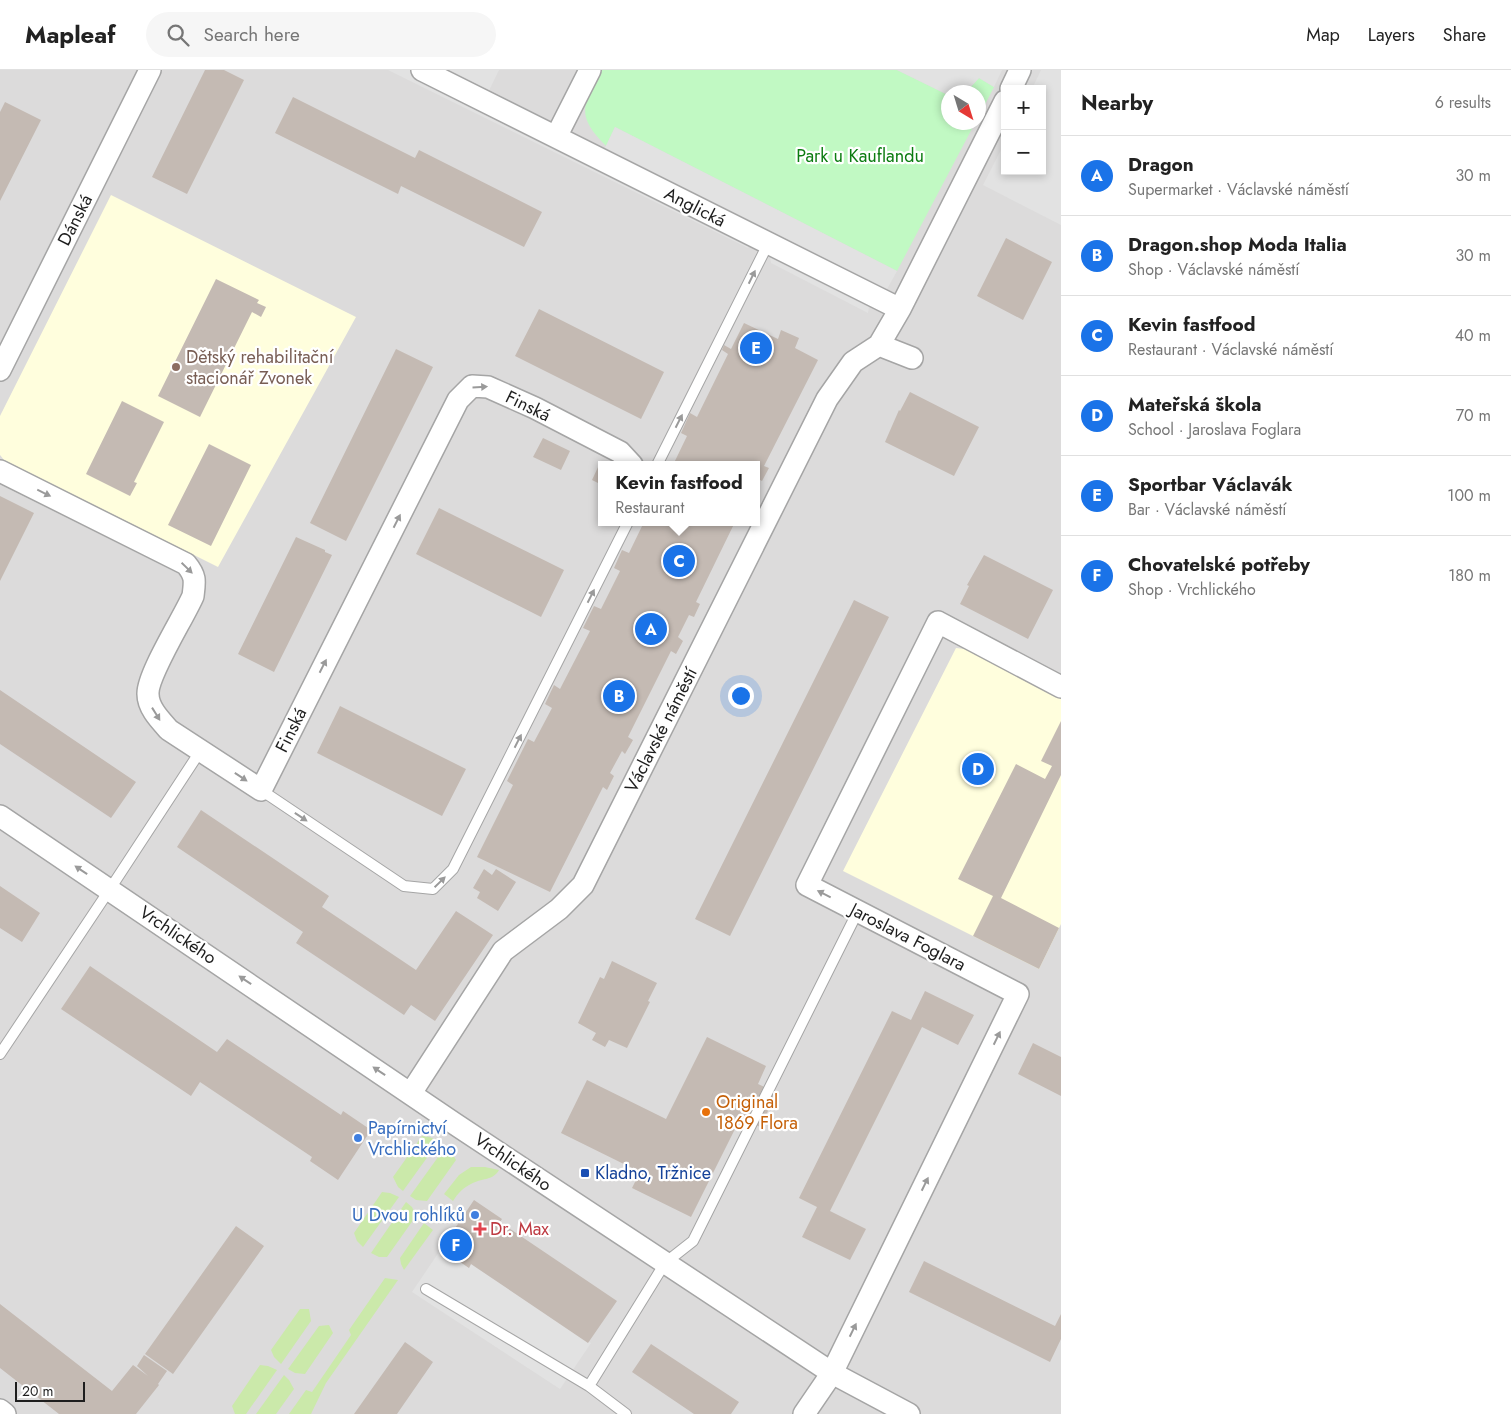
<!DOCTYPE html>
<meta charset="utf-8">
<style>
:root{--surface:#fff;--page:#f6f6f6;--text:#222;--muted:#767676;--line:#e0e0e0;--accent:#1a73e8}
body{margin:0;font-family:Jost,sans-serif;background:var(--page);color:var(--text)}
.controls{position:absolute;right:15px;top:15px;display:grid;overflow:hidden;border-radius:0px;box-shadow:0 2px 8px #0003}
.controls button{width:45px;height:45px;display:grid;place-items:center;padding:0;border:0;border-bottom:1px solid var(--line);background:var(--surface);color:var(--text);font:25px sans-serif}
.compass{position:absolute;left:941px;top:15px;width:45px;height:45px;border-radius:50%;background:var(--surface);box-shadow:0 2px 8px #0003;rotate:142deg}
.scale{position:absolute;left:15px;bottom:12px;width:70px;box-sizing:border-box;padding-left:5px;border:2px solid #1e1e1e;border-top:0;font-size:14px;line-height:18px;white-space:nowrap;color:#1e1e1e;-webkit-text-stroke:4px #fff;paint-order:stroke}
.you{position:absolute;left:740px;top:625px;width:18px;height:18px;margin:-12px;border:4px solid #fff;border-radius:50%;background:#1a73e8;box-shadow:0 0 0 8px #1a73e833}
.badge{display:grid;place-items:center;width:32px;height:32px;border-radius:50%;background:var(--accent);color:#fff;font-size:16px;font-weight:700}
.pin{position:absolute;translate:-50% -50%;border:2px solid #fff;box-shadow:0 1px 5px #0006}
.popup{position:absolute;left:598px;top:391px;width:162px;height:65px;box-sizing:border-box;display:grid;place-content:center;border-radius:0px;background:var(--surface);filter:drop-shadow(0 1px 4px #0005);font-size:16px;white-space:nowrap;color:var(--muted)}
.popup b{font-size:19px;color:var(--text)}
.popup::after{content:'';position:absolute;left:50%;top:100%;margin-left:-10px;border:10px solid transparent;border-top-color:var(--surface)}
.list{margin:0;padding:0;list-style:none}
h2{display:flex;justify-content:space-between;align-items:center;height:65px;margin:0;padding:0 20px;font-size:21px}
h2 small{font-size:16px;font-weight:400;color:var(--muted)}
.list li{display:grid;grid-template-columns:32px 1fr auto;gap:15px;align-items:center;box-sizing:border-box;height:80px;padding:0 20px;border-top:1px solid var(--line)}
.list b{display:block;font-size:19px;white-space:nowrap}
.list p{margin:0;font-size:16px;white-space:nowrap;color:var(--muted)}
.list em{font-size:16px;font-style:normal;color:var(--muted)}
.icon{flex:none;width:28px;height:28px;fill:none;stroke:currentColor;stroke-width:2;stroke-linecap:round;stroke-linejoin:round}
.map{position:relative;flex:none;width:1061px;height:1344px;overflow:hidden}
header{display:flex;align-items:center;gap:30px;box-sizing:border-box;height:70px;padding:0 25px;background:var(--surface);border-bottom:1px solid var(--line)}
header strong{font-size:24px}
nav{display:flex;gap:28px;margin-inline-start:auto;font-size:18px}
.search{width:350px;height:45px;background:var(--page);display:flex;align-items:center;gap:12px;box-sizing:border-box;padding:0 18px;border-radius:28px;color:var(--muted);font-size:19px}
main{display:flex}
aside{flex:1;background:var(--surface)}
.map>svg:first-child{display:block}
.residential{fill:#dcdbdb;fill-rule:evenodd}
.education{fill:#fffedd}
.grass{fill:#cbe9aa}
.park{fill:#c1f9c3}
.parking{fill:#e2e2e2}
.building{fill:#c4bab3}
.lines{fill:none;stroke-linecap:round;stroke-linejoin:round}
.lane-casing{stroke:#a5a5a5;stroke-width:12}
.street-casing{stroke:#a5a5a5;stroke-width:24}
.lane{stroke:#fff;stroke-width:10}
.street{stroke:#fff;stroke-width:21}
.oneway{fill:#9a9a9a}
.education-dot{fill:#8d6e63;stroke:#fff;stroke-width:2}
.food-dot{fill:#e8710a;stroke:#fff;stroke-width:2}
.shop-dot{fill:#3f7fe0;stroke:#fff;stroke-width:2}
.transit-dot{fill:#1a4fb4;stroke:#fff;stroke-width:2}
.health-dot{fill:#e0444e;stroke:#fff;stroke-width:2}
.labels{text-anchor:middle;stroke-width:4.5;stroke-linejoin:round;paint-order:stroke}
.park-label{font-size:18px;fill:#0c7c11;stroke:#fff}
.street-label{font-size:18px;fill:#1e1e1e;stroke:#fff}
.education-label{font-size:18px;fill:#785e54;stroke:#fff;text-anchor:start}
.food-label{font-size:18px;fill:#c56008;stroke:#fff;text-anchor:start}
.shop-label{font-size:18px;fill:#366cbe;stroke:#fff;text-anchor:start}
.transit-label{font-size:18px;fill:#164399;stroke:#fff;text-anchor:start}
.health-label{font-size:18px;fill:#be3a42;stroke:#fff;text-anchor:start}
</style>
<header>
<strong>Mapleaf</strong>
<div class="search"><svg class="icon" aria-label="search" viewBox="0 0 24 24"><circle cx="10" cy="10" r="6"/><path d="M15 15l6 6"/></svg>Search here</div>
<nav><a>Map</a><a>Layers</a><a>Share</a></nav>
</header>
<main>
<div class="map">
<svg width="1061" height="1344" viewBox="0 0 1061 1344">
<rect width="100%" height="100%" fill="#efebe4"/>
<path class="residential" d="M 0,0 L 1061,0 L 1061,1344 L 0,1344 ZM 1005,19 L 1042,19 L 1042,101 L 1005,101 ZM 948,22 L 978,22 L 978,52 L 948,52 ZM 602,395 L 756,395 L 756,452 L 602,452 Z"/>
<path class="education" d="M 111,125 L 356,247 L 218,497 L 4,390 L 0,385 L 0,346 Z
M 956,578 L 973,580 L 1061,624 L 1061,854 L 1039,899 L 843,801 Z"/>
<path class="grass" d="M 422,1066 L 429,1067 L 439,1071 L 403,1121 L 398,1117 L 393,1107 Z
M 446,1076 L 451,1081 L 456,1090 L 427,1131 L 416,1130 L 410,1126 Z
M 471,1097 L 485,1097 L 499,1100 C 493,1111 481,1108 471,1114 C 463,1118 458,1123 453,1131 L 444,1124 L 459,1105 Z
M 382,1122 L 390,1123 L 399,1127 L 363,1177 L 357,1171 L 354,1163 Z
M 406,1132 L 412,1137 L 416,1146 L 387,1187 L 379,1187 L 371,1183 Z
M 424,1153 L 433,1160 L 404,1200 L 401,1194 L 400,1188 Z
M 385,1208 L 398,1210 L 326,1313 L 311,1344 L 289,1344 L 306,1320 L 312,1322 L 351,1265 L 349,1260 Z
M 300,1239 L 309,1239 L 311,1251 L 281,1294 L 274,1287 L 271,1280 Z
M 329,1255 L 333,1263 L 305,1304 L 295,1303 L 288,1299 L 319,1256 Z
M 260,1295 L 268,1296 L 277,1300 L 246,1344 L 235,1344 L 232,1336 Z
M 284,1305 L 289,1310 L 294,1319 L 276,1344 L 256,1344 Z"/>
<path class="park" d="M 601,0 L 897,0 L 948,25 L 948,52 L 975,53 L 897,201 L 615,57 L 606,76 C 575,45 583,35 601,0 Z
M 979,8 L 994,17 L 979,46 L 978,22 L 966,22 Z"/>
<path class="parking" d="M 388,0 L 499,0 L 484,31 L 755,167 L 748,178 Z
M 897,0 L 1002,0 L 994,17 L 979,8 L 966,22 L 948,22 L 948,25 Z
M 1041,0 L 1061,0 L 1061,155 L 983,115 L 1005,72 L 1005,101 L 1042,101 L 1042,19 L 1032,19 Z
M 615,57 L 897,201 L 886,221 L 604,80 Z
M 768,174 L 871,224 L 868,243 L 771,193 Z
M 441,1179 L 469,1198 L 471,1194 L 591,1273 L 560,1319 L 412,1222 Z"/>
<path class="building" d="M 205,0 L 224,0 L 244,10 L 187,124 L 152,107 Z
M 293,27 L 415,88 L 419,80 L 542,142 L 524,177 L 401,116 L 398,124 L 275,63 Z
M 5,32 L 41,50 L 0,131 L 0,42 Z
M 1006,168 L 1052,192 L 1023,250 L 977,226 Z
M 216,209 L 259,230 L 257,233 L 266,237 L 261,247 L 252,242 L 200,347 L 158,326 Z
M 539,239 L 664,302 L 641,349 L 515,286 Z
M 744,253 L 778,269 L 781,260 L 799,268 L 795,278 L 818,290 L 764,396 L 769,398 L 762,411 L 756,408 L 756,395 L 673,395 L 687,366 L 681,363 L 690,343 L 697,347 L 728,284 L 722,280 L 724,275 L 731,279 Z
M 396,279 L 433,297 L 346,471 L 310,453 Z
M 910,322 L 979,357 L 954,406 L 885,372 L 899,340 L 900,341 Z
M 122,331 L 164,352 L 134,412 L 137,413 L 130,426 L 86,404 Z
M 543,368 L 570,381 L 561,400 L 533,387 Z
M 209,374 L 251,395 L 211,476 L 168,455 Z
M 599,395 L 602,397 L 602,415 L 592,410 Z
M 0,426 L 34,443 L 0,511 Z
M 439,438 L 564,500 L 541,547 L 416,484 Z
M 644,452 L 735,452 L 696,532 L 700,534 L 694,547 L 689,545 L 678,567 L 683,571 L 676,584 L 671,581 L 628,667 L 633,670 L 625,684 L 622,681 L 610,703 L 614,706 L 607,720 L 603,717 L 550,822 L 477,787 L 513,715 L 507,711 L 528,669 L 534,672 L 552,638 L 545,634 L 554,615 L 560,619 L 590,561 L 583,558 L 594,536 L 601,539 L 620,501 L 614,498 L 622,480 L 629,483 Z
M 296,467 L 325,480 L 325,482 L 332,485 L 274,602 L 238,584 Z
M 984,485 L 1053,520 L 1028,569 L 960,534 L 969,516 L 967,515 Z
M 854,530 L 889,547 L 730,866 L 695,849 Z
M 0,620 L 136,712 L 111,748 L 0,674 Z
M 340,636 L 466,699 L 442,746 L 317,683 Z
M 1061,651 L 1061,705 L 1001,828 L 1059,858 L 1039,899 L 973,866 L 993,826 L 958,809 L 1016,694 L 1045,709 L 1052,696 L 1041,691 Z
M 201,740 L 329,826 L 322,837 L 416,900 L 456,841 L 493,865 L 435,951 L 411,935 L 404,945 L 296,873 L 303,862 L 177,777 Z
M 484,799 L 492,805 L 496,799 L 516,812 L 498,841 L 477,828 L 480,822 L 473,818 Z
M 0,816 L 40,843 L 22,872 L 0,858 Z
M 612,891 L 657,913 L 648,931 L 650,932 L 627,978 L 609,970 L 605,977 L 592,970 L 596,963 L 578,953 L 600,907 L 604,909 Z
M 90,896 L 217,982 L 227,969 L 341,1045 L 343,1041 L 371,1060 L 338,1110 L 310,1091 L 312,1087 L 200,1012 L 191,1026 L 61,939 Z
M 925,921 L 974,945 L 958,975 L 922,957 L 830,1141 L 866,1159 L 850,1190 L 802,1167 L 817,1137 L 799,1128 L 892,941 L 911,950 Z
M 707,967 L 766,996 L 758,1014 L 777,1023 L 760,1057 L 741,1047 L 691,1147 L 632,1118 L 640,1102 L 561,1063 L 587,1010 L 666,1049 Z
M 1033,973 L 1061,987 L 1061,1026 L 1018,1004 Z
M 474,1130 L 502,1149 L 500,1152 L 617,1231 L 588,1273 L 471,1194 L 469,1198 L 441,1179 Z
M 236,1156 L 264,1176 L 173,1304 L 145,1284 Z
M 924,1191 L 1055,1256 L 1061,1244 L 1061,1269 L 1050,1292 L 909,1222 Z
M 0,1234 L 112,1321 L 133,1295 L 148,1306 L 137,1296 L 144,1285 L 167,1301 L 158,1314 L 159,1315 L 136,1344 L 59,1344 L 0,1298 Z
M 405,1272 L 433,1292 L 397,1344 L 354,1344 Z
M 651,1274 L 739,1332 L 731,1344 L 694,1344 L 632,1302 Z"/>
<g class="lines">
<g class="lane-casing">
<path id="lane" d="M 657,395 L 768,174
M 261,720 L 404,816 L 433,819 L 453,799 L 628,452
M 0,984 L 110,819 L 201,680
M 426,1219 L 589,1316
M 626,1344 L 589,1316 L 665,1193 L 693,1171 L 858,841"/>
</g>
<g class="street-casing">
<path id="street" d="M 422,0 L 900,239
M 1011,19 L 1020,0
M 556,67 L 590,0
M 912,288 L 879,275 L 900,239 L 1005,31
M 0,300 L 150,0
M 0,401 L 186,494 C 196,506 195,511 193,526 C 184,547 147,605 148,624 C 148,638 160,650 169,660 L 261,720 L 458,330 L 472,316 L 488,317 L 535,338 L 620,382 L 632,395
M 0,746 L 455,1054 L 832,1303 L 909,1344
M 411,1023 L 503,881 L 559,839 L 583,815 L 827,329 L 853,292 L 879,275
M 0,1340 L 5,1344
M 804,1344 L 832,1303 L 1018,924 L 807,815 L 938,552 L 1061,617"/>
</g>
<use href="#lane" class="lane"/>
<use href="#street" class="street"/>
</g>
<defs><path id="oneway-solid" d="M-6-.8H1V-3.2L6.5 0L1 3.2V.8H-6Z" transform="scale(1.25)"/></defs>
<g class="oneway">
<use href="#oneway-solid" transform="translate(752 207) rotate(-64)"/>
<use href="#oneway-solid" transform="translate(480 317) rotate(-3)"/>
<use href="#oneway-solid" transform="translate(679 351) rotate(-63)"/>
<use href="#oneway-solid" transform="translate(44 423) rotate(26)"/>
<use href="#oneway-solid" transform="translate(397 451) rotate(-63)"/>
<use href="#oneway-solid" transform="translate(187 498) rotate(44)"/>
<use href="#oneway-solid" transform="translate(591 526) rotate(-63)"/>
<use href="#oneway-solid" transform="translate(323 596) rotate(-63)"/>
<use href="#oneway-solid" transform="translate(156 644) rotate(58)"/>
<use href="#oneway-solid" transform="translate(518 671) rotate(-63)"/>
<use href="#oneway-solid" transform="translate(241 707) rotate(34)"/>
<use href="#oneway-solid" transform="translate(301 747) rotate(34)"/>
<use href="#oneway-solid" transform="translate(81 800) rotate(-146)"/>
<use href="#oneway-solid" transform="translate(440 812) rotate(-44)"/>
<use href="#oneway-solid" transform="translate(824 824) rotate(-153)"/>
<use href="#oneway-solid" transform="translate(245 910) rotate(-146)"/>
<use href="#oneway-solid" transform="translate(997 968) rotate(-64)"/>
<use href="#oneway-solid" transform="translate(379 1001) rotate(-146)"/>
<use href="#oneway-solid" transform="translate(925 1114) rotate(-64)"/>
<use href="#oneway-solid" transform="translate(853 1260) rotate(-64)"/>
</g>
<circle class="education-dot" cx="176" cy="297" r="5"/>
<circle class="food-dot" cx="706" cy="1042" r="5"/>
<g class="shop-dot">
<circle cx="358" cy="1068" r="5"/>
<circle cx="475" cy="1145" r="5"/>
</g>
<rect class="transit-dot" x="580" y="1098" width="10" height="10" rx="2.5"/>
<path class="health-dot" d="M477.5 1151.5h5v5h5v5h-5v5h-5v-5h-5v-5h5z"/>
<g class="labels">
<g class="park-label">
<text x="860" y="92">Park u Kauflandu</text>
</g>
<g class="street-label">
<text transform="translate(695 137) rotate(27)" y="6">Anglická</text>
<text transform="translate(75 150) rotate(-63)" y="6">Dánská</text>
<text transform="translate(528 336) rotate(26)" y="6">Finská</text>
<text transform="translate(291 660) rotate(-63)" y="6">Finská</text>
<text transform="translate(661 660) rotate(-63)" y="6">Václavské náměstí</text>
<text transform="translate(178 865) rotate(34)" y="6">Vrchlického</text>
<text transform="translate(908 867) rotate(27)" y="6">Jaroslava Foglara</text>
<text transform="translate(513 1092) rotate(34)" y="6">Vrchlického</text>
</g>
<g class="education-label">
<text x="186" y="293">Dětský rehabilitační<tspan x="186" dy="21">stacionář Zvonek</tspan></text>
</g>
<g class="food-label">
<text x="716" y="1038">Original<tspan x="716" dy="21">1869 Flora</tspan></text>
</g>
<g class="shop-label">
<text x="368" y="1064">Papírnictví<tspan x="368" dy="21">Vrchlického</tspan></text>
<text x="465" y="1151" text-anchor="end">U Dvou rohlíků</text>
</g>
<g class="transit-label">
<text x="595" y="1109">Kladno, Tržnice</text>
</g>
<g class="health-label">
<text x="490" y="1165">Dr. Max</text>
</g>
</g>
</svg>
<div class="controls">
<button>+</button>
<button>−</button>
</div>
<svg class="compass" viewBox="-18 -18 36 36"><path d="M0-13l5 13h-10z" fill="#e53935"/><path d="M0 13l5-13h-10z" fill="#767676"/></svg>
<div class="scale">20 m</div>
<div class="you"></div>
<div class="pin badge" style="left:651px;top:559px">A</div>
<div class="pin badge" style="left:619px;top:626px">B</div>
<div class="pin badge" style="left:679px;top:491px">C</div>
<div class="popup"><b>Kevin fastfood</b>Restaurant</div>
<div class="pin badge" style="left:978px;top:699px">D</div>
<div class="pin badge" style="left:756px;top:278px">E</div>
<div class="pin badge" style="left:456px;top:1175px">F</div>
</div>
<aside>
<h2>Nearby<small>6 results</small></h2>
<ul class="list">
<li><span class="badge">A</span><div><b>Dragon</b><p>Supermarket · Václavské náměstí</p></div><em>30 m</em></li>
<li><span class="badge">B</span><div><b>Dragon.shop Moda Italia</b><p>Shop · Václavské náměstí</p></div><em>30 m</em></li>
<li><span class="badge">C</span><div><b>Kevin fastfood</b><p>Restaurant · Václavské náměstí</p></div><em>40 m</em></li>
<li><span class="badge">D</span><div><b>Mateřská škola</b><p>School · Jaroslava Foglara</p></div><em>70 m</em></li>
<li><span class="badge">E</span><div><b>Sportbar Václavák</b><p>Bar · Václavské náměstí</p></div><em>100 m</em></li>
<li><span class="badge">F</span><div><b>Chovatelské potřeby</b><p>Shop · Vrchlického</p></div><em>180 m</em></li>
</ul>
</aside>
</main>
